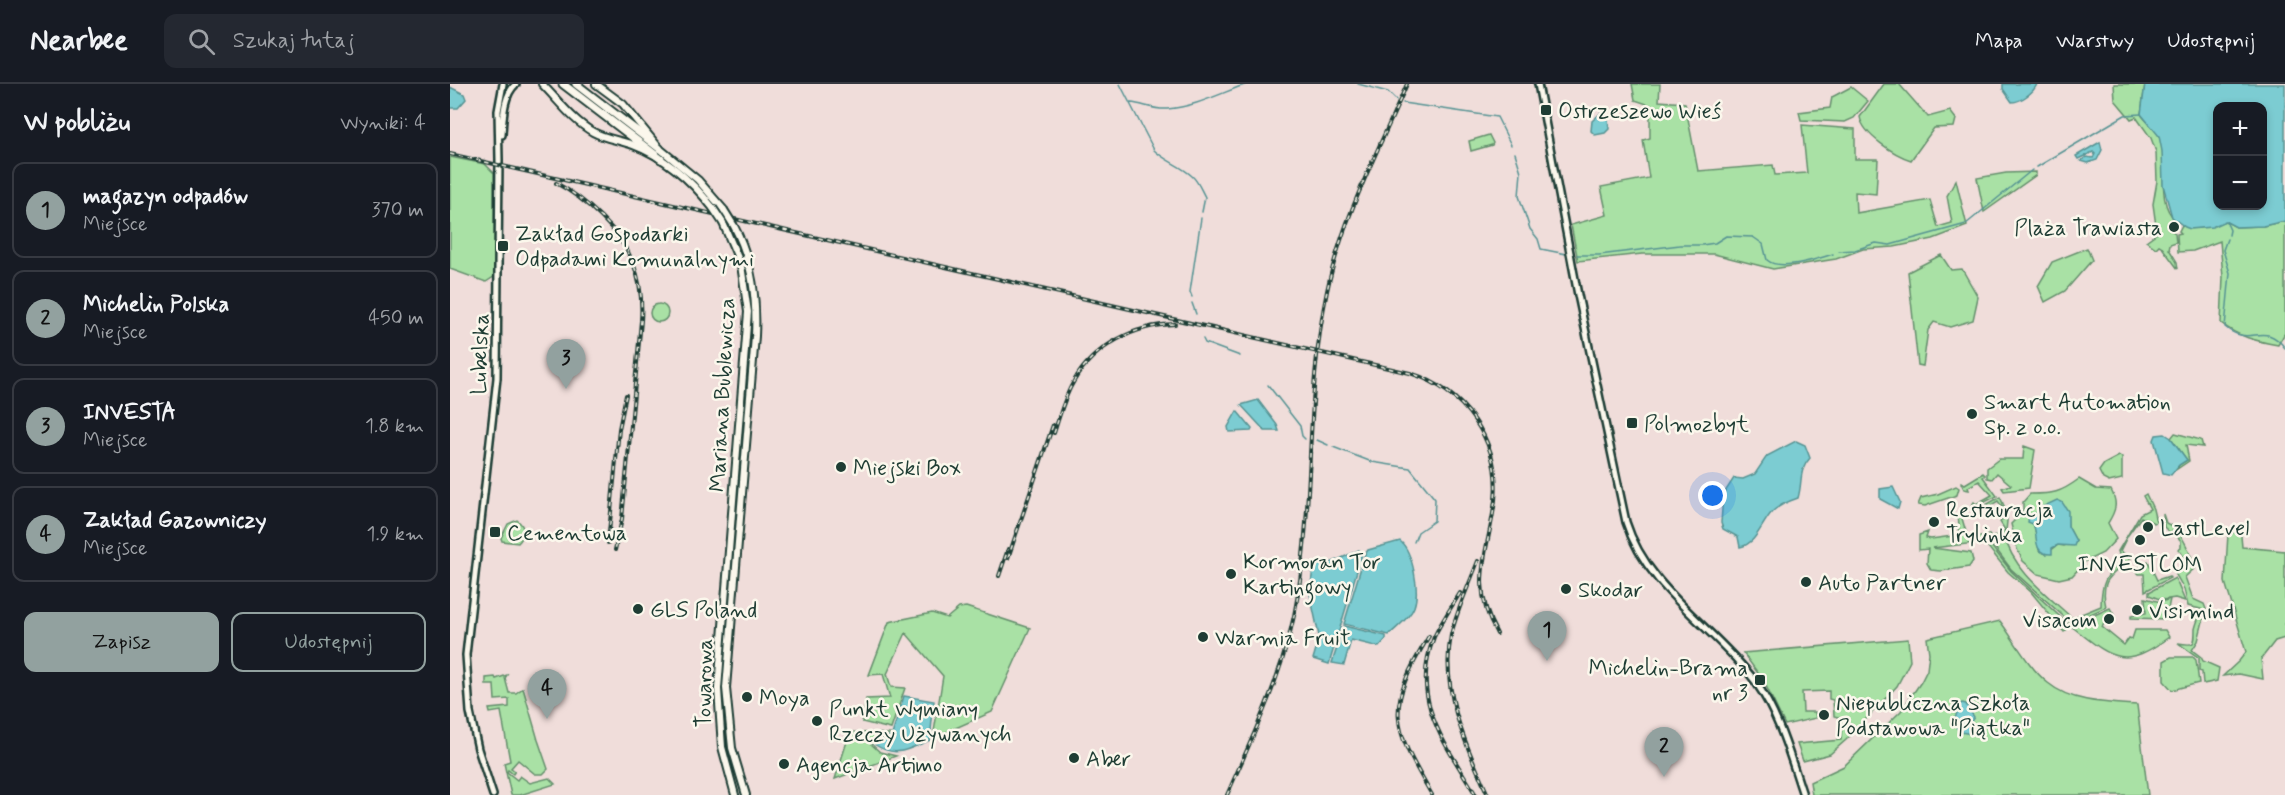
<!DOCTYPE html>
<html lang="pl">
<meta charset="utf-8">
<style>
:root{--surface:#171b24;--page:#242831;--text:#f1f3f6;--muted:#9ea1a6;--line:#363941;--accent:#92a19f}
body{margin:0;font-family:Mynerve,sans-serif;background:var(--page);color:var(--text)}
.controls{position:absolute;right:18px;top:18px;display:grid;overflow:hidden;border-radius:12px;box-shadow:0 3px 9px #0003}
.controls button{width:54px;height:54px;display:grid;place-items:center;padding:0;border:0;border-bottom:2px solid var(--line);background:var(--surface);color:var(--text);font:30px sans-serif}
.you{position:absolute;left:1263px;top:412px;width:21px;height:21px;margin:-15px;border:4px solid #fff;border-radius:50%;background:#1a73e8;box-shadow:0 0 0 9px #1a73e833}
.badge{display:grid;place-items:center;width:39px;height:39px;border-radius:50%;background:var(--accent);color:#111;font-size:20px;font-weight:700}
.pin{position:absolute;translate:-50% -50px;filter:drop-shadow(0 2px 3px #0008)}
.pin::after{content:'';position:absolute;top:32px;width:21px;height:18px;background:inherit;clip-path:polygon(0 0,100% 0,50% 100%)}
.list{margin:0;padding:0;list-style:none}
h2{display:flex;justify-content:space-between;align-items:center;height:78px;margin:0;padding:0 24px;font-size:26px}
h2 small{font-size:20px;font-weight:400;color:var(--muted)}
.list li{display:grid;grid-template-columns:39px 1fr auto;gap:18px;align-items:center;box-sizing:border-box;height:96px;margin:0 12px 12px;padding:0 12px;border:2px solid var(--line);border-radius:12px}
.list b{display:block;font-size:22px;white-space:nowrap}
.list p{margin:0;font-size:20px;white-space:nowrap;color:var(--muted)}
.list em{font-size:20px;font-style:normal;color:var(--muted)}
.actions{display:flex;gap:12px;padding:18px 24px}
.actions a{flex:1;padding:14px 0;border:2px solid var(--accent);border-radius:12px;text-align:center;font-size:21px;color:var(--accent)}
.actions .main{background:var(--accent);color:#111}
.icon{flex:none;width:33px;height:33px;fill:none;stroke:currentColor;stroke-width:2;stroke-linecap:round;stroke-linejoin:round}
.map{position:relative;flex:none;width:1835px;height:711px;overflow:hidden}
header{display:flex;align-items:center;gap:36px;box-sizing:border-box;height:84px;padding:0 30px;background:var(--surface);border-bottom:2px solid var(--line)}
header strong{font-size:28px}
nav{display:flex;gap:33px;margin-inline-start:auto;font-size:21px}
.search{width:420px;height:54px;background:var(--page);display:flex;align-items:center;gap:15px;box-sizing:border-box;padding:0 21px;border-radius:12px;color:var(--muted);font-size:22px}
main{display:flex}
aside{flex:1;background:var(--surface)}
.map>svg:first-child{display:block}
.green{fill:#a9e1a5;stroke:#648f6c;stroke-width:1.5;fill-rule:evenodd}
.water{fill:#7bccd2;stroke:#569393;stroke-width:1.5;fill-rule:evenodd}
.lines{fill:none;stroke-linecap:round;stroke-linejoin:round}
.stream{stroke:#569393;stroke-width:1.5}
.secondary-casing{stroke:#1f3d34;stroke-width:10}
.primary-casing{stroke:#1f3d34;stroke-width:10}
.highway-casing{stroke:#1f3d34;stroke-width:11}
.secondary{stroke:#fbf7ec;stroke-width:5}
.primary{stroke:#fbf7ec;stroke-width:6}
.highway{stroke:#fbf7ec;stroke-width:7}
.rail-casing{stroke:#1f3d34;stroke-width:4}
.rail{stroke:#fbf7ec;stroke-width:1.5;stroke-dasharray:4.5;stroke-linecap:butt}
.primary-bridge-casing{stroke:#1f3d34;stroke-width:10;stroke-linecap:butt}
.primary-bridge{stroke:#fbf7ec;stroke-width:6}
.poi-dot{fill:#1f3d34;stroke:#fbf7ec;stroke-width:2}
.labels{text-anchor:middle;stroke-width:5;stroke-linejoin:round;paint-order:stroke}
.poi-label{font-size:22px;fill:#1f3d34;stroke:#fbf7ec;text-anchor:start}
.street-label{font-size:22px;fill:#1f3d34;stroke:#fbf7ec}
</style>
<header>
<strong>Nearbee</strong>
<div class="search"><svg class="icon" aria-label="search" viewBox="0 0 24 24"><circle cx="10" cy="10" r="6"/><path d="M15 15l6 6"/></svg>Szukaj tutaj</div>
<nav><a>Mapa</a><a>Warstwy</a><a>Udostępnij</a></nav>
</header>
<main>
<aside>
<h2>W pobliżu<small>Wyniki: 4</small></h2>
<ul class="list">
<li><span class="badge">1</span><div><b>magazyn odpadów</b><p>Miejsce</p></div><em>370 m</em></li>
<li><span class="badge">2</span><div><b>Michelin Polska</b><p>Miejsce</p></div><em>450 m</em></li>
<li><span class="badge">3</span><div><b>INVESTA</b><p>Miejsce</p></div><em>1.8 km</em></li>
<li><span class="badge">4</span><div><b>Zakład Gazowniczy</b><p>Miejsce</p></div><em>1.9 km</em></li>
</ul>
<div class="actions"><a class="main">Zapisz</a><a>Udostępnij</a></div>
</aside>
<div class="map">
<svg width="1835" height="711" viewBox="0 0 1835 711">
<rect width="100%" height="100%" fill="#f0ddda"/>
<filter id="ink" filterUnits="userSpaceOnUse"><feTurbulence type="fractalNoise" baseFrequency=".0167" numOctaves="2"/><feDisplacementMap in="SourceGraphic" scale="12" xChannelSelector="R" yChannelSelector="G"/><feConvolveMatrix kernelMatrix="1 2 1 2 8 2 1 2 1" color-interpolation-filters="sRGB"/></filter>
<g filter="url(#ink)">
<path class="green" d="M 1182,0 L 1210,0 L 1209,17 L 1235,19 L 1248,87 L 1323,81 L 1325,91 L 1357,89 L 1352,41 L 1405,45 L 1405,75 L 1428,75 L 1426,110 L 1405,108 L 1406,129 L 1480,116 L 1488,143 L 1502,139 L 1497,112 L 1506,96 L 1517,142 L 1483,155 L 1444,163 L 1413,165 L 1386,175 L 1323,185 L 1264,170 L 1192,170 L 1128,177 L 1121,141 L 1157,131 L 1151,103 L 1199,94 L 1193,56 L 1200,54 L 1200,21 L 1185,16 Z
M 1434,0 L 1449,0 L 1478,33 L 1500,27 L 1506,35 L 1504,43 L 1484,44 L 1461,76 C 1445,71 1413,51 1410,33 Z
M 1664,0 L 1695,0 L 1691,30 C 1696,38 1706,44 1709,52 C 1719,74 1705,120 1725,135 L 1719,140 L 1718,144 L 1725,149 L 1726,158 L 1720,160 L 1719,165 L 1727,178 L 1728,185 L 1711,162 L 1709,161 L 1706,164 L 1696,157 L 1707,149 L 1703,120 L 1707,97 L 1706,68 L 1701,54 L 1686,33 L 1681,35 L 1665,16 Z
M 1401,3 L 1418,17 L 1404,34 L 1395,38 L 1351,36 L 1349,28 L 1380,24 L 1382,13 Z
M 1039,51 L 1043,59 L 1042,61 L 1021,67 L 1019,57 Z
M 0,73 L 35,80 L 44,89 L 45,192 L 36,198 L 0,185 Z
M 1586,88 L 1586,91 L 1534,128 L 1527,94 L 1556,89 Z
M 1775,137 L 1786,143 L 1813,142 L 1835,137 L 1835,249 L 1828,261 C 1806,257 1788,253 1771,239 L 1773,193 L 1770,157 L 1743,167 L 1728,168 L 1727,150 L 1731,149 L 1729,147 L 1732,141 C 1748,147 1759,142 1775,137 Z
M 1637,164 L 1642,176 L 1615,207 L 1595,218 L 1588,202 L 1602,178 Z
M 1491,171 L 1501,186 L 1512,185 L 1528,213 L 1523,236 L 1500,243 L 1484,238 L 1478,246 L 1473,282 L 1468,281 L 1458,188 Z
M200 229a9 9 0 1 1 18 0a9 9 0 1 1-18 0Z
M 1725,349 L 1751,356 L 1753,363 L 1736,361 L 1739,377 L 1727,385 L 1729,381 L 1737,376 L 1721,354 Z
M 1574,362 L 1585,366 L 1579,404 L 1554,407 L 1552,404 L 1561,401 L 1547,389 L 1542,395 L 1537,394 L 1537,384 L 1549,375 L 1573,375 Z
M 1669,372 L 1672,373 L 1672,395 L 1659,398 L 1653,395 L 1649,387 L 1654,380 Z
M 1533,389 L 1535,391 L 1533,393 L 1547,412 L 1525,423 L 1522,421 L 1524,418 L 1526,420 L 1542,411 L 1529,397 L 1518,403 L 1519,406 L 1514,405 L 1511,399 L 1512,398 L 1515,400 Z
M 1629,395 L 1646,405 L 1661,406 C 1668,419 1666,426 1658,439 L 1666,455 L 1653,469 L 1636,477 L 1622,492 L 1609,495 L 1588,490 L 1573,477 L 1567,465 L 1561,440 L 1573,428 L 1573,418 L 1580,410 C 1603,410 1610,409 1629,395 ZM 1590,424 L 1617,427 L 1618,442 L 1626,457 L 1614,462 L 1608,461 L 1596,470 L 1589,466 L 1582,431 L 1589,428 Z
M 1506,402 L 1509,404 L 1507,411 L 1475,422 L 1468,421 L 1471,414 L 1488,410 Z
M 1696,410 L 1703,425 L 1706,438 L 1704,439 L 1691,433 L 1678,451 L 1670,467 L 1681,474 C 1664,491 1649,493 1656,523 L 1621,539 L 1561,485 L 1536,452 L 1539,451 L 1541,454 L 1555,446 L 1550,438 L 1555,434 L 1550,427 L 1553,424 L 1548,417 L 1529,428 L 1530,431 L 1525,427 L 1550,413 C 1556,424 1560,439 1554,451 C 1563,486 1597,511 1622,534 L 1651,522 C 1651,501 1655,491 1671,478 L 1668,467 L 1690,430 L 1700,425 L 1693,412 Z
M 1713,430 L 1716,439 C 1733,446 1738,467 1746,483 L 1735,493 L 1743,515 L 1754,520 L 1756,525 L 1748,557 L 1742,566 L 1751,573 L 1753,577 L 1769,584 L 1767,597 L 1753,600 L 1752,588 L 1749,587 L 1749,574 L 1728,559 C 1745,562 1745,561 1745,545 C 1746,540 1750,531 1751,525 L 1738,522 L 1734,505 L 1725,489 L 1738,483 C 1735,476 1735,471 1728,465 L 1731,463 L 1731,457 L 1723,447 L 1720,449 L 1714,443 Z
M 1508,431 L 1511,431 L 1518,455 L 1525,453 L 1534,453 L 1561,487 L 1620,542 L 1660,524 L 1664,531 L 1662,533 L 1659,532 L 1652,543 L 1674,561 L 1679,554 L 1682,555 L 1685,546 L 1715,546 L 1719,553 C 1672,588 1660,572 1621,542 L 1614,548 L 1581,508 L 1558,488 L 1534,458 L 1482,464 L 1521,469 L 1523,477 L 1519,483 L 1491,487 L 1481,486 L 1477,479 L 1478,465 L 1469,466 L 1469,451 L 1478,448 L 1476,454 L 1481,455 L 1510,451 Z
M 67,436 C 75,442 76,451 68,459 L 52,457 L 51,454 L 58,440 Z
M 1785,448 L 1791,452 L 1792,463 L 1835,467 L 1835,554 L 1825,557 L 1811,575 L 1813,595 L 1789,590 L 1773,592 L 1789,577 L 1796,568 L 1775,498 L 1778,450 Z
M 1698,477 L 1707,496 L 1719,492 L 1720,494 L 1695,507 L 1694,490 L 1689,490 L 1685,486 Z
M 1725,494 L 1735,517 L 1725,514 L 1712,516 L 1699,511 L 1699,508 Z
M 1695,514 L 1711,518 L 1720,515 L 1716,535 L 1681,534 L 1681,532 L 1696,529 Z
M 516,523 L 580,544 L 542,628 L 483,654 L 493,592 L 456,549 L 437,590 L 441,603 L 455,604 L 441,645 L 412,638 L 416,615 L 440,614 L 433,590 L 419,591 L 439,538 L 482,529 L 497,534 L 509,524 Z
M 1550,537 C 1565,557 1579,584 1598,599 C 1622,619 1658,619 1687,621 L 1698,711 L 1362,711 L 1360,698 L 1394,682 L 1451,627 L 1471,598 L 1477,586 L 1479,569 L 1477,554 Z
M 1458,555 L 1460,577 L 1447,602 L 1396,656 L 1380,670 L 1353,677 L 1347,660 L 1391,656 L 1392,634 L 1384,632 L 1383,616 L 1379,615 L 1379,607 L 1352,608 L 1353,628 L 1365,628 L 1366,634 L 1335,641 L 1313,596 L 1293,569 Z
M 1721,573 L 1743,573 L 1746,576 L 1749,599 L 1722,606 L 1714,597 L 1714,577 Z
M 57,591 L 55,594 L 59,609 L 66,609 L 73,604 L 88,656 L 98,685 L 93,690 L 85,690 L 68,676 L 61,684 L 65,687 L 63,690 L 58,686 L 57,688 L 67,696 L 70,692 L 80,699 L 99,694 L 105,700 L 70,711 L 61,711 L 54,679 L 60,677 L 51,627 L 40,629 L 39,625 L 59,623 L 59,615 L 45,616 L 44,601 L 36,601 L 36,594 L 45,593 L 46,595 Z
M 400,648 L 439,650 L 421,660 L 430,668 L 446,672 L 385,695 Z"/>
<path class="water" d="M 1553,0 L 1587,0 C 1584,8 1571,18 1562,18 L 1553,5 Z
M 1695,0 L 1835,0 L 1835,137 L 1813,142 L 1786,143 L 1775,137 L 1762,143 L 1740,145 L 1735,143 L 1722,133 L 1713,101 L 1712,67 L 1709,52 L 1691,30 ZM 1768,22 L 1812,22 L 1812,122 L 1768,122 Z
M 0,3 L 14,10 L 16,15 L 8,24 L 0,24 Z
M 1154,26 L 1158,34 L 1159,45 L 1155,49 L 1145,51 L 1141,47 L 1142,37 Z
M 1650,58 L 1652,66 L 1647,76 L 1638,79 L 1631,77 L 1636,73 L 1643,74 L 1645,70 L 1643,68 L 1628,75 L 1626,72 Z
M 808,316 L 827,341 L 829,347 L 815,347 L 791,321 Z
M 787,327 L 802,345 L 801,347 L 779,348 L 778,343 Z
M 1715,350 L 1721,354 L 1737,376 L 1729,381 L 1721,391 L 1713,389 L 1704,356 L 1706,351 Z
M 1346,357 L 1355,361 L 1360,374 C 1348,387 1353,397 1348,414 C 1339,417 1329,421 1322,428 C 1311,440 1307,459 1290,463 L 1288,453 L 1273,445 L 1271,439 L 1273,411 L 1284,394 L 1293,395 L 1305,390 L 1317,372 Z
M 1443,403 L 1450,418 L 1448,425 L 1430,415 L 1430,405 Z
M 1607,416 L 1612,418 L 1618,427 L 1618,442 L 1626,457 L 1624,462 L 1608,461 L 1602,464 L 1602,470 C 1581,471 1589,451 1583,440 L 1578,438 L 1579,432 L 1589,428 L 1590,424 Z
M 950,457 C 963,468 970,507 964,523 C 960,534 947,543 939,551 L 894,540 L 915,470 L 918,466 Z
M 909,466 L 912,470 L 886,557 L 869,552 L 860,510 L 863,483 L 872,479 L 881,479 Z
M 894,542 L 936,552 L 936,555 L 929,563 L 901,556 L 894,581 L 882,579 Z
M 869,555 L 885,560 L 879,580 L 863,575 Z
M 454,612 L 484,617 L 480,656 C 458,665 446,675 424,660 L 442,651 Z
M 1512,619 L 1516,620 L 1524,633 L 1520,639 L 1523,650 L 1510,648 L 1506,643 L 1507,638 L 1505,635 L 1509,621 Z"/>
<g class="lines">
<path class="stream" d="M 670,0 L 704,66 C 715,77 730,81 742,92 C 748,97 751,106 755,113 L 752,128
M 908,0 L 938,8 L 946,16
M 681,19 C 693,20 704,26 717,25 C 745,23 771,9 797,0
M 953,19 L 1047,33 L 1061,61
M 1065,69 L 1071,88 L 1069,112 L 1080,145 L 1088,155 L 1091,165 L 1116,170
M 1587,83 L 1675,31 L 1691,30
M 1776,137 L 1780,146 L 1779,151
M 1777,155 L 1773,166 L 1780,189 L 1775,243 C 1801,265 1813,235 1835,264
M 1389,167 L 1405,166 L 1426,159 L 1440,161 L 1516,140 L 1582,86
M 1127,171 L 1149,171 L 1230,161 L 1252,161 L 1265,159 L 1276,152 L 1303,153 L 1313,160 L 1317,176 C 1329,187 1368,175 1383,170
M 742,213 L 740,208 L 751,134
M 742,219 L 746,230
M 753,255 L 755,259 L 790,272
M 818,301 L 850,342 L 852,352 L 855,355
M 867,356 L 878,361
M 883,363 L 922,378 L 960,384 L 985,415 L 984,437 L 968,448 L 964,458"/>
<g class="secondary-casing">
<path id="secondary" d="M 1088,0 L 1128,211 L 1176,438 C 1197,505 1264,543 1305,597 C 1329,631 1340,672 1353,711
M 52,51 C 53,35 53,11 66,0
M 43,711 L 28,665 L 20,628 L 16,571 L 47,294 L 49,76 L 48,27 L 53,0"/>
</g>
<g class="primary-casing">
<path id="primary" d="M 92,0 C 108,16 123,37 143,48 C 156,55 169,56 183,61 C 215,73 242,97 263,124
M 146,0 L 173,20 L 209,64 L 248,96 L 274,126
M 273,139 L 291,181 L 298,228 L 268,605 L 272,663 L 285,711
M 284,142 C 302,176 307,213 305,252 L 276,604 L 282,664 L 296,711"/>
</g>
<g class="highway-casing">
<path id="highway" d="M 113,0 L 211,75
M 126,0 L 209,64"/>
</g>
<use href="#secondary" class="secondary"/>
<use href="#primary" class="primary"/>
<use href="#highway" class="highway"/>
<g class="rail-casing">
<path id="rail" d="M 0,70 L 960,289 C 1014,306 1051,357 1045,416 C 1039,468 1018,498 1047,550
M 106,99 C 123,108 137,119 151,133 C 181,162 194,194 191,237 L 172,435 L 165,466
M 604,349 C 610,331 614,313 624,297 C 644,262 684,241 725,240
M 158,459 L 169,345 L 176,311
M 558,474 L 603,341
M 1028,477 C 1019,501 1007,526 1001,551 C 990,607 1016,661 1038,711
M 549,492 L 558,465
M 1010,509 C 1001,524 991,538 984,553 C 959,616 995,659 1026,711
M 979,552 C 935,624 941,641 982,711
M 777,711 C 806,645 837,582 848,510 C 864,410 856,307 877,207 C 892,135 928,67 957,0"/>
</g>
<use href="#rail" class="rail"/>
<g class="primary-bridge-casing">
<path id="primary-bridge" d="M 263,124 L 273,139
M 274,126 L 284,142"/>
</g>
<use href="#primary-bridge" class="primary-bridge"/>
</g>
</g>
<g class="poi-dot">
<rect x="1090" y="20" width="12" height="12" rx="3"/>
<circle cx="1724" cy="143" r="6"/>
<rect x="47" y="156" width="12" height="12" rx="3"/>
<circle cx="1522" cy="330" r="6"/>
<rect x="1176" y="333" width="12" height="12" rx="3"/>
<circle cx="391" cy="383" r="6"/>
<circle cx="1484" cy="438" r="6"/>
<circle cx="1698" cy="443" r="6"/>
<rect x="39" y="442" width="12" height="12" rx="3"/>
<circle cx="1690" cy="456" r="6"/>
<circle cx="781" cy="490" r="6"/>
<circle cx="1356" cy="498" r="6"/>
<circle cx="1116" cy="505" r="6"/>
<circle cx="188" cy="525" r="6"/>
<circle cx="1687" cy="526" r="6"/>
<circle cx="1659" cy="535" r="6"/>
<circle cx="753" cy="553" r="6"/>
<rect x="1304" y="590" width="12" height="12" rx="3"/>
<circle cx="297" cy="613" r="6"/>
<circle cx="1374" cy="631" r="6"/>
<circle cx="367" cy="637" r="6"/>
<circle cx="624" cy="674" r="6"/>
<circle cx="334" cy="680" r="6"/>
</g>
<g class="labels">
<g class="poi-label">
<text x="1108" y="34">Ostrzeszewo Wieś</text>
<text x="1712" y="151" text-anchor="end">Plaża Trawiasta</text>
<text x="65" y="157">Zakład Gospodarki<tspan x="65" dy="25">Odpadami Komunalnymi</tspan></text>
<text x="1534" y="325">Smart Automation<tspan x="1534" dy="25">Sp. z o.o.</tspan></text>
<text x="1194" y="347">Polmozbyt</text>
<text x="403" y="391">Miejski Box</text>
<text x="1496" y="433">Restauracja<tspan x="1496" dy="25">Trylinka</tspan></text>
<text x="1710" y="451">LastLevel</text>
<text x="57" y="456">Cementowa</text>
<text x="793" y="485">Kormoran Tor<tspan x="793" dy="25">Kartingowy</tspan></text>
<text x="1690" y="487" text-anchor="middle">INVESTCOM</text>
<text x="1368" y="506">Auto Partner</text>
<text x="1128" y="513">Skodar</text>
<text x="200" y="533">GLS Poland</text>
<text x="1699" y="534">Visimind</text>
<text x="1647" y="543" text-anchor="end">Visacom</text>
<text x="765" y="561">Warmia Fruit</text>
<text x="1298" y="591" text-anchor="end">Michelin-Brama<tspan x="1298" dy="25">nr 3</tspan></text>
<text x="309" y="621">Moya</text>
<text x="1386" y="626">Niepubliczna Szkoła<tspan x="1386" dy="25">Podstawowa "Piątka"</tspan></text>
<text x="379" y="632">Punkt Wymiany<tspan x="379" dy="25">Rzeczy Używanych</tspan></text>
<text x="636" y="682">Aber</text>
<text x="346" y="688">Agencja Artimo</text>
</g>
<g class="street-label">
<text transform="translate(29 270) rotate(-88)" y="8">Lubelska</text>
<text transform="translate(271 311) rotate(-87)" y="8">Mariana Bublewicza</text>
<text transform="translate(253 599) rotate(-89)" y="8">Towarowa</text>
</g>
</g>
</svg>
<div class="controls">
<button>+</button>
<button>−</button>
</div>
<div class="you"></div>
<div class="pin badge" style="left:1097px;top:577px">1</div>
<div class="pin badge" style="left:1214px;top:693px">2</div>
<div class="pin badge" style="left:116px;top:305px">3</div>
<div class="pin badge" style="left:97px;top:635px">4</div>
</div>
</main>
